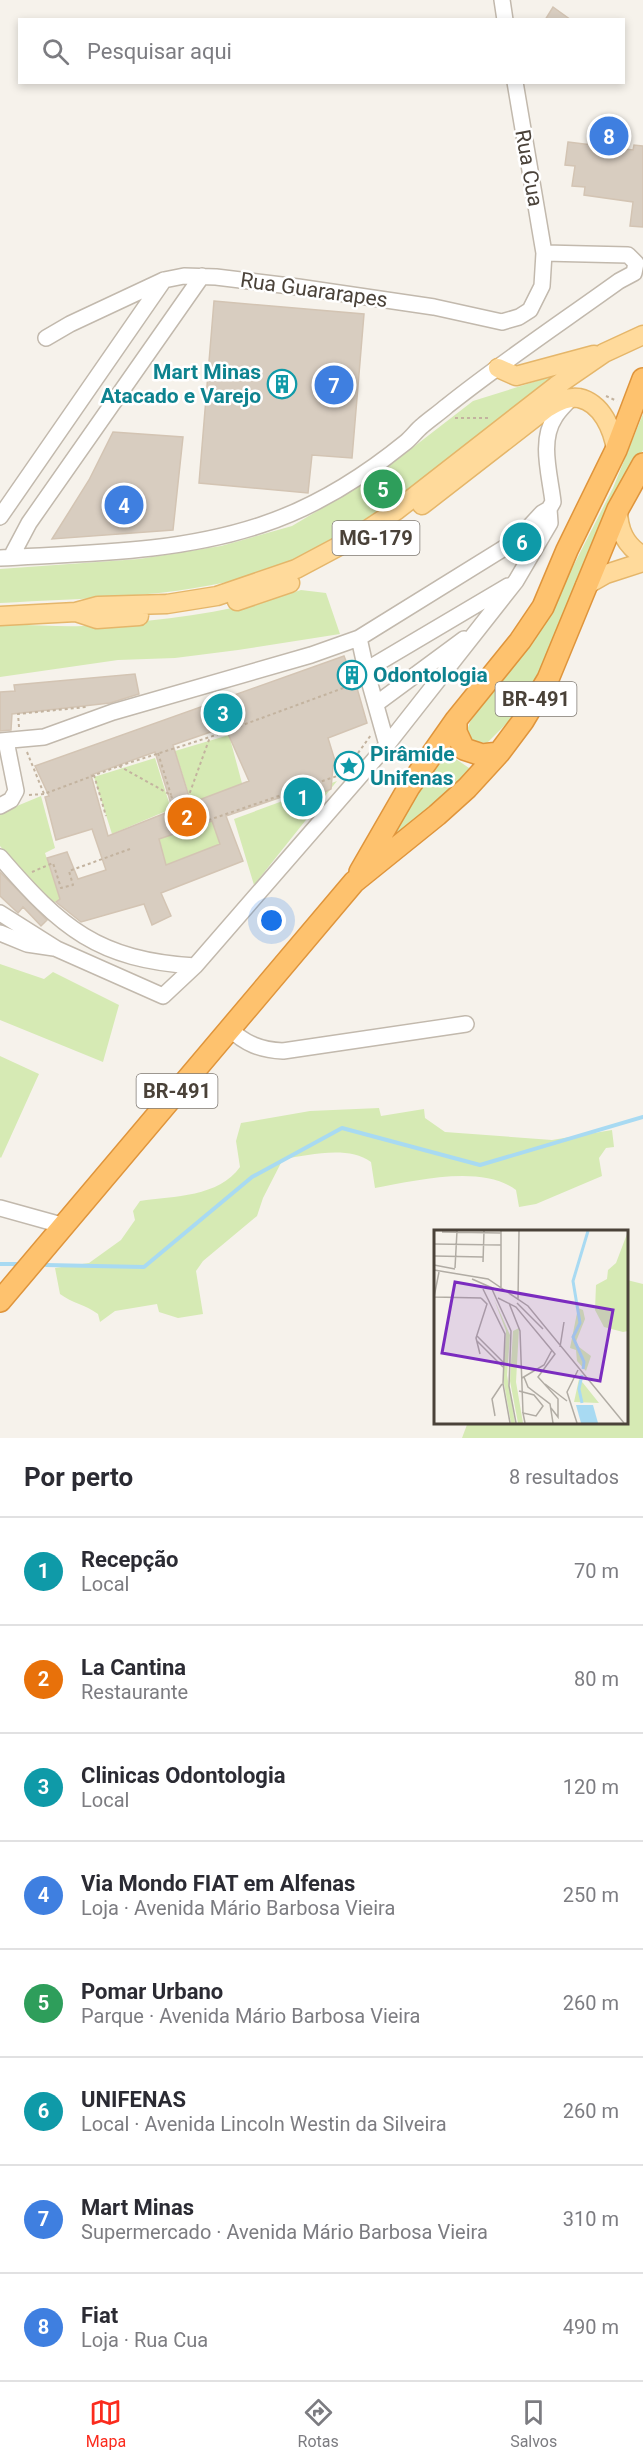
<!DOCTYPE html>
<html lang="pt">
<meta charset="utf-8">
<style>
:root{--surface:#fff;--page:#f7f7f7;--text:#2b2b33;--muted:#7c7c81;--line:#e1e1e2;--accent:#fb2b1d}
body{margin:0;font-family:Roboto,sans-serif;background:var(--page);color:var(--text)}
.you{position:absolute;left:272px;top:921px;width:21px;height:21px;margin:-15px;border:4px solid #fff;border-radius:50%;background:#1a73e8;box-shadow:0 0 0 9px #1a73e833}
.badge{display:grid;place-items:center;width:39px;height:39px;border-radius:50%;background:var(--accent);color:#fff;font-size:20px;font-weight:700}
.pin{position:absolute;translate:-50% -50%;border:3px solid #fff;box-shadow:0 2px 6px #0006}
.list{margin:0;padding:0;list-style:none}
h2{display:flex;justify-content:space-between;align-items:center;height:78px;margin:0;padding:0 24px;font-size:26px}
h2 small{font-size:20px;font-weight:400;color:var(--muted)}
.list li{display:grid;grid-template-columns:39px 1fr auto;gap:18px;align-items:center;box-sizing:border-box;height:108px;padding:0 24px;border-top:2px solid var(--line)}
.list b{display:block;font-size:22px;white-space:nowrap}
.list p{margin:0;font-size:20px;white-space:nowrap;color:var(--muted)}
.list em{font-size:20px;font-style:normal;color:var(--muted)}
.icon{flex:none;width:33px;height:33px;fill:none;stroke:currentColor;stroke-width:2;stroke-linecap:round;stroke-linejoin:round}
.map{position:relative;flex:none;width:643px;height:1438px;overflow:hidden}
.search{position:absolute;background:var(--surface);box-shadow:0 3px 9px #0003;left:18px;right:18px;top:18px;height:66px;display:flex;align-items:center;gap:15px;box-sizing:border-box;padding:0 21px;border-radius:0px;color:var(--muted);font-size:22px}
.sheet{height:942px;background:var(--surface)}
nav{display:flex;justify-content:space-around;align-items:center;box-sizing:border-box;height:84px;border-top:2px solid var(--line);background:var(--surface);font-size:16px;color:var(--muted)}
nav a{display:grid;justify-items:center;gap:3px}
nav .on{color:var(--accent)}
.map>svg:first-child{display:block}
.green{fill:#d6eab4}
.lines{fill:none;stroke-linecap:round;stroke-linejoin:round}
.stream{stroke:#a8daf2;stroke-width:4}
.building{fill:#d8cdc0;stroke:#d3c4b3;stroke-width:1.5;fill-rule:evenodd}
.minor-casing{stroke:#c2b9ad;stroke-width:18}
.major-casing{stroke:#e5b66a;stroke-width:21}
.highway-casing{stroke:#df953c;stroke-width:24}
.path{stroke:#c3b39f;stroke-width:2;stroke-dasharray:3 3;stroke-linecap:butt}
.minor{stroke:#fff;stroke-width:15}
.major{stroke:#ffda9b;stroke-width:18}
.highway{stroke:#fec26e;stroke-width:21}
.labels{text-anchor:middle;stroke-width:5;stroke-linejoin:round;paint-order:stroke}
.shield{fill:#fff;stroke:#807b74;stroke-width:1.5}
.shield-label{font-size:20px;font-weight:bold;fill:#4a4239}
.street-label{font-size:21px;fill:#4a4239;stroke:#fff}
.culture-label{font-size:21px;font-weight:bold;fill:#0d838f;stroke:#fff;text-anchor:start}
.inset-river{fill:none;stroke:#a8daf2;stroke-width:3}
.inset-road{fill:none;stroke:#b1aca4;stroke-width:1.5}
.view{fill:#7b2cbf;fill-opacity:0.15;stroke:#7b2cbf;stroke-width:3}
.inset-edge{fill:none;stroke:#4a4239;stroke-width:3}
</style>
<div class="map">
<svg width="643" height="1438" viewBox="0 0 643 1438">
<rect width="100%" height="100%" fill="#f6f2eb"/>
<path class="green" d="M 559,374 C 522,403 485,432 448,461 C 392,505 332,553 262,573 C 178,598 87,598 0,603 L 0,569 L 139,559 L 221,546 L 292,526 L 376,476 L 473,401 Z
M 643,414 L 643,450 L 597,544 L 533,686 L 512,718 L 487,743 L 474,742 L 467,731 L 470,722 L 558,596 L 613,488 Z
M 301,590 L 326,593 L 340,634 L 238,650 L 175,658 L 118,660 L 0,677 L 0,625 C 28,624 55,627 83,626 C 155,622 232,613 301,590 Z
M 229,735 L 243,787 L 192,804 L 175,751 Z
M 446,748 L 453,757 L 472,770 L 375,857 Z
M 155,758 L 171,809 L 112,834 L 94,777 Z
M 337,781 L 254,885 L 234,819 Z
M 41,796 L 55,848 L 45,853 L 60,899 L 49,906 L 0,846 L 0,813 Z
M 212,821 L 220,844 L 166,865 L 159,839 Z
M 0,964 L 44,979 L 53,972 L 119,1005 L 103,1062 L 0,1020 Z
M 0,1056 L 39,1074 L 1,1158 L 0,1157 Z
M 379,1108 L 381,1116 L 424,1109 L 425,1118 L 445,1132 L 552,1140 L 612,1130 L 614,1147 L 606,1148 L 599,1158 L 602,1176 L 536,1204 L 519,1207 L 516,1190 C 481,1164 415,1181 375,1188 L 371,1162 C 348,1145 309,1155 283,1159 L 263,1198 L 257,1216 L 203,1261 L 196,1271 L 203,1314 L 178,1318 L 159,1312 L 157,1304 L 115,1311 L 100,1322 L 98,1314 C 86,1305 72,1303 60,1294 L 55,1268 L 89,1263 L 121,1240 L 135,1220 L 133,1211 L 140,1201 C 174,1196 219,1197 240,1167 L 236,1141 L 241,1123 L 310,1111 Z
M 627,1280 L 643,1284 L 643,1438 L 462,1438 L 468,1422 L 626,1422 Z"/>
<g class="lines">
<path class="stream" d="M 0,1264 L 18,1264
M 46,1265 L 144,1267 L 252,1177 L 342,1128 L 480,1165 L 643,1117"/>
</g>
<path class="building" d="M 553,7 L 571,20 L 545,20 Z
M 568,142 L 633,150 L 634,145 L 643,146 L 643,227 L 630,226 L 633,202 L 584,195 L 585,187 L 572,186 L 575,166 L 565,165 Z
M 214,301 L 364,314 L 352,458 L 312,455 L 308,493 L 199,483 Z
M 113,432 L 183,437 L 173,530 L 52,539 L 89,480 Z
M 344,656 L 348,666 L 356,670 L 358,676 L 355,681 L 367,723 L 328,738 L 336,764 L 333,766 L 331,789 L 294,806 L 293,793 L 226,816 L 243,861 L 161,893 L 171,916 L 152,925 L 144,904 L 81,922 L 56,902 L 60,899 L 47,858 L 67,852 L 78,879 L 106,870 L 92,829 L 56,840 L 45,797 L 49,796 L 35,766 ZM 225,727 L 249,781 L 191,803 L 173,745 ZM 155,752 L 173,810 L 108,836 L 91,775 ZM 212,821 L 220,844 L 166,865 L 159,839 Z
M 135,674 L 139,694 L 110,703 L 12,714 L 11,730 L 0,731 L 0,692 L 15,691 L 14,685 Z
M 0,872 L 47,920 L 41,926 L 23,907 L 18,913 L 0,896 Z"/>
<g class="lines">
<g class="minor-casing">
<path id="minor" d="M 502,0 L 505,20
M 46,338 L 70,324 L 164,280 L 184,276 L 216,277 L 298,287 L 434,307 L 502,322 L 519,317 L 530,310 L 542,286 L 544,253 L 515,82
M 0,517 L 164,280
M 11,557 L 29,523 L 202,276
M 0,558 C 88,553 177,553 261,525 C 313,508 363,477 406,442 C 412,437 416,431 422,426 C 430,419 439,413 447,406 C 502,362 562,322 619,281 L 634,273 L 636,263 L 628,255 L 544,253
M 359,638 L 366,670 L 387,745
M 366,670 L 508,586
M 376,704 L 464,639
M 0,741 L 44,737 L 113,712 L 311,655 L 359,638 L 517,540 L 542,513 L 549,509
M 0,806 L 11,800 L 16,791 L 6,741
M 0,857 C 61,928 98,960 195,966
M 0,913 L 57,949 L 163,996 L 195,966 L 387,745 L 516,581 L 550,523 L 549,509 L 553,502 C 550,475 539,441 555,417 C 559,410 566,404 571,398
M 0,933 L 27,944 L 54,948
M 229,1028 C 245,1044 261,1050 283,1051 L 466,1024
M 0,1208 L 65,1226"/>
</g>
<g class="major-casing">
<path id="major" d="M 498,368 L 516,376 L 594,355
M 422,505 L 547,408 C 556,403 567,396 579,398 C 602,403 613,430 616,450
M 618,509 C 618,530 625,545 643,556
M 585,586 L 606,574 L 643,562
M 237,601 L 290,583
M 76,612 L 97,619 L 139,616
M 0,616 L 76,612 L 98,606 L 167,604 L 217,596 L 296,569 L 358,536 L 397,510 L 556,386 L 604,353 L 643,335"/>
</g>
<g class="highway-casing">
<path id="highway" d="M 456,720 L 456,732 L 464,749 L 482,755 L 499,753
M 360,872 L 409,787 L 456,720 L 520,641 L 543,607 L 567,550 L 616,450 L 643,379
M 0,1301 L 354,882 L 437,815 L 467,788 L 499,753 L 523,721 L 548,679 L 618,509 L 643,464"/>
</g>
<path class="path" d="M 606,396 L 617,401
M 455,418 L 491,418
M 19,727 L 18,714 L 86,707
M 27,752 L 44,794 L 119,766 L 210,737 L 357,683
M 158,753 L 171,795
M 119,766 L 171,795 L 181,829 L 197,824 L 189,795 L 210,737
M 94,775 L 106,816
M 29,795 L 44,794
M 197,824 L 343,774 L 371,735
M 32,872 L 53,863 L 61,888 L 73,885 L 69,871 L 130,849"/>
<use href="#minor" class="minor"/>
<use href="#major" class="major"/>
<use href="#highway" class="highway"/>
</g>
<defs>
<g id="building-ring" transform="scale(1.5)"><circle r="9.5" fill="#fff" stroke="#0f9aa8" stroke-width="1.5"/><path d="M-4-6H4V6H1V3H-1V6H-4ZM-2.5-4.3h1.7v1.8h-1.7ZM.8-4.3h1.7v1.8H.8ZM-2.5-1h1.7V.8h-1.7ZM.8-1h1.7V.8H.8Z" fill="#0f9aa8"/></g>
<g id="sight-ring" transform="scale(1.5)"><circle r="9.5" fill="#fff" stroke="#0f9aa8" stroke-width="1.5"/><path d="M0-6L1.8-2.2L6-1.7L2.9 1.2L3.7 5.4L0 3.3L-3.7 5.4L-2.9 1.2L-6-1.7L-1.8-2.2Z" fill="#0f9aa8"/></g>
</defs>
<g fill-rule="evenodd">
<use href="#building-ring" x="282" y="384"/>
<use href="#building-ring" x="352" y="675"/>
<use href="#sight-ring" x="349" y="766"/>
</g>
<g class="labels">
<g class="shield">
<rect x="332.5" y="521" width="87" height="34" rx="4.5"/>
<rect x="495.5" y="682" width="81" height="34" rx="4.5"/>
<rect x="136.5" y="1074" width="81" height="34" rx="4.5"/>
</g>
<g class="shield-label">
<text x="376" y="545">MG-179</text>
<text x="536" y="706">BR-491</text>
<text x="177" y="1098">BR-491</text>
</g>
<g class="street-label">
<text transform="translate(529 168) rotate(80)" y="7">Rua Cua</text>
<text transform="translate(314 290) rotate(8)" y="7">Rua Guararapes</text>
</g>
<g class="culture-label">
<text x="261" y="379" text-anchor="end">Mart Minas<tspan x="261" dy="24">Atacado e Varejo</tspan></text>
<text x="373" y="682">Odontologia</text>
<text x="370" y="761">Pirâmide<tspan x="370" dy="24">Unifenas</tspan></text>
</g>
</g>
<g transform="translate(434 1230)">
<rect width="194" height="194" fill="#f6f2eb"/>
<path d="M 193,4 L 194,101 L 189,102 L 170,97 L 161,80 L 162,55 L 173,49 L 174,40 L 182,33 ZM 60,69 L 76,105 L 73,145 L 81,193 L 77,193 L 69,148 L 72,101 ZM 144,78 L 149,80 L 151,89 L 141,114 L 157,126 L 152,141 L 143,131 L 142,120 L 136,118 ZM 85,98 L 82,152 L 89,193 L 84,193 L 76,151 L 79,101 ZM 145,149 L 149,153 L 165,173 L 140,172 Z" fill="#d6eab4"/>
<path d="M 142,175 L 159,175 L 164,193 L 147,193 Z" fill="#a8daf2"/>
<path class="inset-river" d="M 149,139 L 150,132 L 139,107 L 146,93 L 139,51 L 154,1M 148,145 L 145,159 L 148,173"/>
<path class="inset-road" d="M 67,1 L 67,57M 8,2 L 67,3M 0,14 L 67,15M 0,26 L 49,27M 49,32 L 50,1M 0,35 L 21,39M 21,38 L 23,1M 0,40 L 54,49 L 94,76 L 190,193M 38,49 L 63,60M 57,57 L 77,101 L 75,156 L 82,193M 49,59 L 71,104 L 69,154 L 76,193M 0,67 L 47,68M 0,67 L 5,42M 64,68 L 82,77 L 121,124 L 104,147 L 124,169 L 124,187 L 117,178M 84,70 L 85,1M 75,73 L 86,101 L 89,183M 83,73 L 109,99M 43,106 L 69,132M 43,111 L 69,137M 126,117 L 130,92M 46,124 L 42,108 L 53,74 L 47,68M 90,147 L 94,157 L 116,174 L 119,193M 88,148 L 110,135 L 118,120M 111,154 L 133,171M 85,161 L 100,165 L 109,176 L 102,186 L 89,183 L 91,193M 61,186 L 58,169 L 68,154M 143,193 L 133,162 L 144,140"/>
<path class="view" d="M 21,52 L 179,80 L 166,151 L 8,123 Z"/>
<rect width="194" height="194" class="inset-edge"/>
</g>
</svg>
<div class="you"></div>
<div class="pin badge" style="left:303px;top:797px;background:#0f9aa8">1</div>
<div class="pin badge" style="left:187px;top:817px;background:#e8710a">2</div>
<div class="pin badge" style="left:223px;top:713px;background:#0f9aa8">3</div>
<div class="pin badge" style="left:124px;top:505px;background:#3f7fe0">4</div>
<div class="pin badge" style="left:383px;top:489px;background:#2e9e5b">5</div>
<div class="pin badge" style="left:522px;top:542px;background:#0f9aa8">6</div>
<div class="pin badge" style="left:334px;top:385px;background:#3f7fe0">7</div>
<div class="pin badge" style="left:609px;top:136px;background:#3f7fe0">8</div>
<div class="search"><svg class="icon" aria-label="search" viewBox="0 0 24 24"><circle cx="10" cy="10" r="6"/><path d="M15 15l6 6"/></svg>Pesquisar aqui</div>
</div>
<section class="sheet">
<h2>Por perto<small>8 resultados</small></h2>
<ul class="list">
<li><span class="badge" style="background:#0f9aa8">1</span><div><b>Recepção</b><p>Local</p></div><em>70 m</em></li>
<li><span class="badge" style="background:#e8710a">2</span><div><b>La Cantina</b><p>Restaurante</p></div><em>80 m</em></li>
<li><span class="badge" style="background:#0f9aa8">3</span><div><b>Clinicas Odontologia</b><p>Local</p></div><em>120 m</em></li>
<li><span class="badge" style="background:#3f7fe0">4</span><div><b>Via Mondo FIAT em Alfenas</b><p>Loja · Avenida Mário Barbosa Vieira</p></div><em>250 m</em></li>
<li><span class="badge" style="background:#2e9e5b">5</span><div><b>Pomar Urbano</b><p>Parque · Avenida Mário Barbosa Vieira</p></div><em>260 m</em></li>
<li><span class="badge" style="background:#0f9aa8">6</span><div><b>UNIFENAS</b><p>Local · Avenida Lincoln Westin da Silveira</p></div><em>260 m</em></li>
<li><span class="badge" style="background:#3f7fe0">7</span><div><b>Mart Minas</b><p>Supermercado · Avenida Mário Barbosa Vieira</p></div><em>310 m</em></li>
<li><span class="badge" style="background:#3f7fe0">8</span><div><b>Fiat</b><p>Loja · Rua Cua</p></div><em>490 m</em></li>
</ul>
</section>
<nav>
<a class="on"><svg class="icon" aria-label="map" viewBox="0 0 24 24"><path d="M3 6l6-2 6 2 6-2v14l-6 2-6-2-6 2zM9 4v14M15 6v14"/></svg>Mapa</a>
<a><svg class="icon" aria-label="directions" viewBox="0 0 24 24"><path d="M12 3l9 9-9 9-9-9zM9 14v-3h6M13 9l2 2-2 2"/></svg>Rotas</a>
<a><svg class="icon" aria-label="saved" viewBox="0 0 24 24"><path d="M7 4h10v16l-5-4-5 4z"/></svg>Salvos</a>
</nav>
